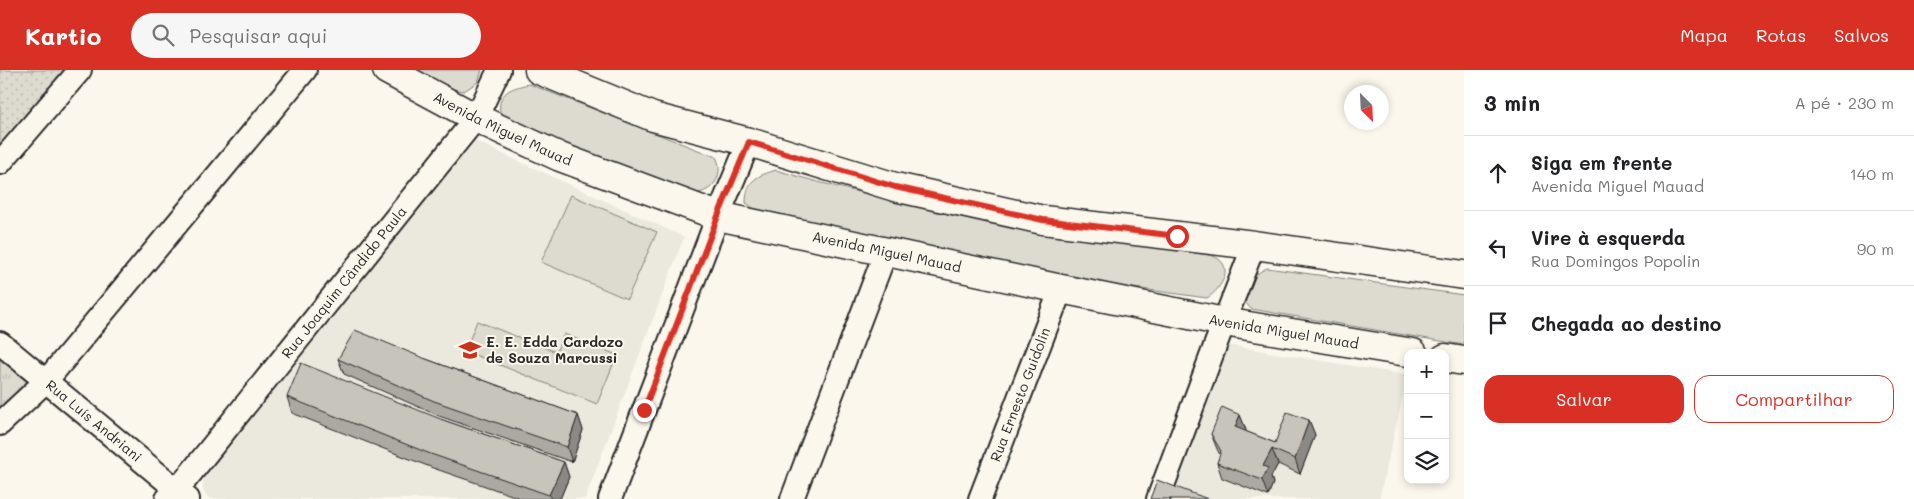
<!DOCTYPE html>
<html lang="pt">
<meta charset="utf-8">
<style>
:root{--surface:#fff;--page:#f6f6f6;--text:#202124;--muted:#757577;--line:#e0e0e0;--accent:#d93025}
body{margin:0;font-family:Mali,sans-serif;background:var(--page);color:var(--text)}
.controls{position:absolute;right:15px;bottom:15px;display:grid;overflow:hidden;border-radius:10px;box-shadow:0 2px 8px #0003}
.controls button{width:45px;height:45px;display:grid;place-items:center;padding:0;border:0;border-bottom:1px solid var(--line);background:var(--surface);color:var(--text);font:25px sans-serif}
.compass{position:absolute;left:1344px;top:15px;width:45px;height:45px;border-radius:50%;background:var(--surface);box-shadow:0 2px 8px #0003;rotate:156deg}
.stop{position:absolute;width:15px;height:15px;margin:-11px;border:4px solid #d93025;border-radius:50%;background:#fff}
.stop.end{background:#d93025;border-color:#fff;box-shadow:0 1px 5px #0008}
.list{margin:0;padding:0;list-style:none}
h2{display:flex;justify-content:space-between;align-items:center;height:65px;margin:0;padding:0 20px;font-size:21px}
h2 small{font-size:16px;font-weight:400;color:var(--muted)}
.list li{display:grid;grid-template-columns:32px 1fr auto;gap:15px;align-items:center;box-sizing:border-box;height:75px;padding:0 20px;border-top:1px solid var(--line)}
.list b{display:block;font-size:19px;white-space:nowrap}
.list p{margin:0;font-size:16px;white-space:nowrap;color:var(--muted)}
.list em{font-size:16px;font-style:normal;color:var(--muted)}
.actions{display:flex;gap:10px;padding:15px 20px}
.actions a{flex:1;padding:11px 0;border:1px solid var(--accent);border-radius:15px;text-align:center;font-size:18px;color:var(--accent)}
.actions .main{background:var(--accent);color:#fff}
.icon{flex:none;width:28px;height:28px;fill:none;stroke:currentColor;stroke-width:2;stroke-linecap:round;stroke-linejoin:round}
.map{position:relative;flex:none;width:1464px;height:429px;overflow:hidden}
header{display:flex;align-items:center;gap:30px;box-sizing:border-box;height:70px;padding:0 25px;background:var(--accent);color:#fff}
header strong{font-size:24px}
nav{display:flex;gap:28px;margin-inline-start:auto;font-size:18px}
.search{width:350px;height:45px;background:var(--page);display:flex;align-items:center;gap:12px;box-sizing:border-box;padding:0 18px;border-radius:28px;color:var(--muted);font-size:19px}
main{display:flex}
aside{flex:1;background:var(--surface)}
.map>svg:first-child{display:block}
.built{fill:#ebe8de}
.grass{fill:url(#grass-dots);stroke:#84827e}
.park{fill:url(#park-tufts);stroke:#84827e}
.garden{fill:#dddad0;stroke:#84827e}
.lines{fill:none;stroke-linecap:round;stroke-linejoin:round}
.minor-casing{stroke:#2b2b2b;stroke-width:26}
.tertiary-casing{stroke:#2b2b2b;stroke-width:31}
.minor{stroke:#fbf7ec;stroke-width:22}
.tertiary{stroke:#fbf7ec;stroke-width:28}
.wall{fill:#aba9a2;stroke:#2b2b2b}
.shaded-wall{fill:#8b8984;stroke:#2b2b2b}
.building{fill:#c7c4bc;stroke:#2b2b2b}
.route{stroke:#d93025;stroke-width:6}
.labels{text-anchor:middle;stroke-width:4;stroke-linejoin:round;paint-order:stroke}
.street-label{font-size:14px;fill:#2b2b2b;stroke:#fbf7ec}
.poi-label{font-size:14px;font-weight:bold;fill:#2b2b2b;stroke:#fbf7ec;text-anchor:start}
</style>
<header>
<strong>Kartio</strong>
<div class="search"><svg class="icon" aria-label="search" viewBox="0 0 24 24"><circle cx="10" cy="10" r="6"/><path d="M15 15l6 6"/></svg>Pesquisar aqui</div>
<nav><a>Mapa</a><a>Rotas</a><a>Salvos</a></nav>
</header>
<main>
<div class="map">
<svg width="1464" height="429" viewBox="0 0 1464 429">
<defs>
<pattern id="grass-dots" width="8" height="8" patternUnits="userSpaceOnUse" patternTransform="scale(1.25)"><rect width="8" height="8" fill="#dddad0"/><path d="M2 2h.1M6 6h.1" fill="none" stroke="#bebbb3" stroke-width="1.8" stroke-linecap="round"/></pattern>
<pattern id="park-tufts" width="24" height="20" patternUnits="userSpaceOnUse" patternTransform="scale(1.25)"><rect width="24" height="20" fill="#dddad0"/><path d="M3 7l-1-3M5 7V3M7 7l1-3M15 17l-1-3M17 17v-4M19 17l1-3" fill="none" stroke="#bebbb3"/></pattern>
</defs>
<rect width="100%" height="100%" fill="#fbf7ec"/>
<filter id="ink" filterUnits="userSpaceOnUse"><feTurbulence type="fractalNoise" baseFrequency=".02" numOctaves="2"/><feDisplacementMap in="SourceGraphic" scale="10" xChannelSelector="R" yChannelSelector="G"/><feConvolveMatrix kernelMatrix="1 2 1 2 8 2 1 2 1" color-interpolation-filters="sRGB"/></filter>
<g filter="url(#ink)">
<path class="built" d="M 475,71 L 684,167 L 585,429 L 210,429 L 203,421 L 204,393 Z
M 1227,275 L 1408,305 L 1379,429 L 1168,429 Z"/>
<path class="grass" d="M 0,0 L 67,0 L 0,79 Z"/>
<path class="park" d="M 0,287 L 29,313 L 0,341 Z"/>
<path class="garden" d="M 413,0 L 482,0 L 478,12 L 464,21 L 456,20 Z
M 529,14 L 716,87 C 724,102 716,120 698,123 L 587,83 L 501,47 C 495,24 509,18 529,14 Z
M 776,100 C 878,131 983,147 1087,164 C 1123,170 1160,175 1196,183 C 1202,184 1212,185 1217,188 C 1235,199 1219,221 1207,228 L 1120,216 L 1030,201 L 753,138 L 746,133 C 746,110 757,106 776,100 Z
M 571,125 L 657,162 L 627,229 L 541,192 Z
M 1267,198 L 1464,225 L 1464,275 L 1251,239 L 1244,231 C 1250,214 1250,206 1267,198 Z
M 477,251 L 556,282 L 564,264 L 617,285 L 597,334 L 465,281 Z"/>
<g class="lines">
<g class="minor-casing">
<g id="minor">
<path d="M 0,93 L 80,0"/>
<path id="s1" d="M 0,273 L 188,429"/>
<path d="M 0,354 L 47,310 L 305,0"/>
<path id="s2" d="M 167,429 L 178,419 L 476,48 L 499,0"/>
<path d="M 610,429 L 718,146 L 749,72"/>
<path d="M 792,429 L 886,181"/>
<path id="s3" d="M 980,429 L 1061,219"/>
<path d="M 1158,429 L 1224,252 L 1254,175"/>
</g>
</g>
<g class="tertiary-casing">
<g id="tertiary">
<path id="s4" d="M 387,0 L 476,48 L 560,87 L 718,146 L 1061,219 L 1224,252 L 1413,283"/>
<path d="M 539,0 L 653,47 L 749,72 L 895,117 L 1043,150 L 1254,175 L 1464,205"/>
<path d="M 1445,288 L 1464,291"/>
</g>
</g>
<use href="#minor" class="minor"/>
<use href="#tertiary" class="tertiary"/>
</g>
<path class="wall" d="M 338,289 L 426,289 L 578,345 L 583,360 L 572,392 L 439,346 L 344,304 Z
M 287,327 L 443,350 L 564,392 L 569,407 L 560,429 L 523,429 L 433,398 L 292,343 Z
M 1240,345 L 1246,360 L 1245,361 L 1275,373 L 1309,350 L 1315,365 L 1300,404 L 1278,394 L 1271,407 L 1273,413 L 1268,426 L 1222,408 L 1217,393 L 1220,385 L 1217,379 L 1211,364 Z"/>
<path class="shaded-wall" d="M 578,345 L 583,360 L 572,392 L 567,377 Z
M 1240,345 L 1246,360 L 1241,372 L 1235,357 Z
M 1309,350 L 1315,365 L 1300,404 L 1295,389 Z
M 1272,379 L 1278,394 L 1271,407 L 1273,413 L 1268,426 L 1262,410 L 1263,396 Z
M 564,392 L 569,407 L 560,429 L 551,429 L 549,425 Z"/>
<path class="building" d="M 355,260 L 426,289 L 578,345 L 567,377 L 434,331 L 338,289 Z
M 301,293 L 443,350 L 564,392 L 549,425 L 428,383 L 287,327 Z
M 1222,337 L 1240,345 L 1235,357 L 1275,373 L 1287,342 L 1309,350 L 1295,389 L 1272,379 L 1263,396 L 1268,398 L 1262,410 L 1217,393 L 1221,381 L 1211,364 Z
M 1157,410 L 1208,429 L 1150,429 Z"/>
</g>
<g class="lines" filter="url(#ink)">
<path class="route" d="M 644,340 L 718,146 L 749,72 L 895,117 L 1043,150 L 1177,166"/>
</g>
<defs>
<g id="school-bare" transform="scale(1.725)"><path d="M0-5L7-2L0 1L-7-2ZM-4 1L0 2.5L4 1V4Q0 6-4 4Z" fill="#c8321e" stroke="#fbf7ec" stroke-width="2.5" paint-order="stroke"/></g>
</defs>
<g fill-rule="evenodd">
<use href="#school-bare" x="470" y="280"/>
</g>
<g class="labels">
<g class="street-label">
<text dy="5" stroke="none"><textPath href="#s4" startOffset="130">Avenida Miguel Mauad</textPath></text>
<text dy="5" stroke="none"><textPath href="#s4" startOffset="535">Avenida Miguel Mauad</textPath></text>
<text dy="5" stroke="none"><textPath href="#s2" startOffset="280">Rua Joaquim Cândido Paula</textPath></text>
<text dy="5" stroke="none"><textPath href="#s4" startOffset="940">Avenida Miguel Mauad</textPath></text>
<text dy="5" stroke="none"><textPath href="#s3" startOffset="112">Rua Ernesto Guidolin</textPath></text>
<text dy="5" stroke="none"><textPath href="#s1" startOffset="122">Rua Luís Andriani</textPath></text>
</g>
<g class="poi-label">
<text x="486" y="277">E. E. Edda Cardozo<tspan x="486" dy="16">de Souza Marcussi</tspan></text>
</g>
</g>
</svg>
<div class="controls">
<button>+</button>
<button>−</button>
<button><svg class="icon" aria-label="layers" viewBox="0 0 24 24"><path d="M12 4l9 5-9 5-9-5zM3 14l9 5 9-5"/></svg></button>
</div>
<svg class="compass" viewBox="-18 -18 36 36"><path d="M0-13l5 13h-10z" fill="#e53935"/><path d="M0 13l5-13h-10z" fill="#757577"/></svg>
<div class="stop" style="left:1177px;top:166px"></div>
<div class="stop end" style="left:644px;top:340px"></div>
</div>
<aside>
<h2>3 min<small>A pé · 230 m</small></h2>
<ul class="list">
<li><svg class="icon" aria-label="ahead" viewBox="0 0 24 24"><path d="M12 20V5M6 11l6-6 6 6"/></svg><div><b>Siga em frente</b><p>Avenida Miguel Mauad</p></div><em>140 m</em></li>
<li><svg class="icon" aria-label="left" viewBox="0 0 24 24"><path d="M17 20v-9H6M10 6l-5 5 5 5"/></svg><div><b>Vire à esquerda</b><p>Rua Domingos Popolin</p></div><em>90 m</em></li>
<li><svg class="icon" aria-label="arrive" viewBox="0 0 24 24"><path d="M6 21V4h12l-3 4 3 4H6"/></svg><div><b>Chegada ao destino</b></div></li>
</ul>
<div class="actions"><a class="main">Salvar</a><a>Compartilhar</a></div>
</aside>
</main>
